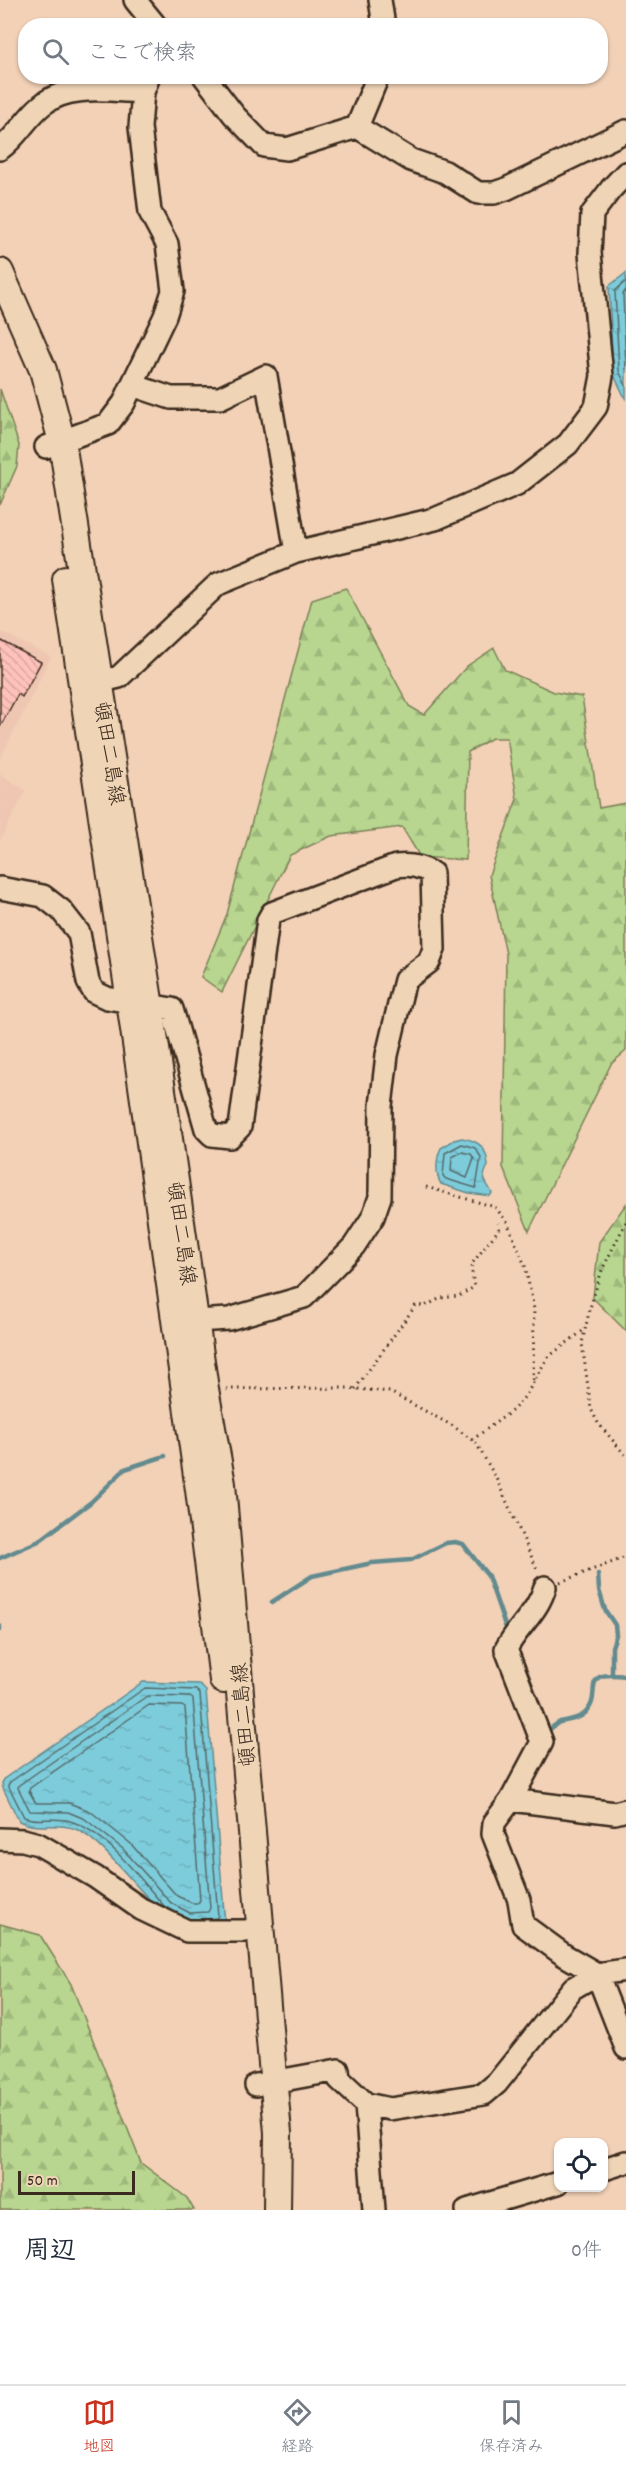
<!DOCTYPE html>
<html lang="ja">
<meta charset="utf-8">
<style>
:root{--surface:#fff;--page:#f2f2f3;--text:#1f2937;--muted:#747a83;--line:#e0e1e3;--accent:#c8321e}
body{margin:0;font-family:Dekko,"Klee One",sans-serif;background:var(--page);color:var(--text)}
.controls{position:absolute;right:18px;bottom:18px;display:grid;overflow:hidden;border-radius:12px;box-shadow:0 2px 4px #0004}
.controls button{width:54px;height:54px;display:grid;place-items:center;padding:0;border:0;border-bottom:2px solid var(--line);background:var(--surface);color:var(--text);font:30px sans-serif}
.scale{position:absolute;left:18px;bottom:15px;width:117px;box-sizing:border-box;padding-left:6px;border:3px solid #3b2a1e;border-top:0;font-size:16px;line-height:21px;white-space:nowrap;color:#3b2a1e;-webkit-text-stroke:4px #efd5b6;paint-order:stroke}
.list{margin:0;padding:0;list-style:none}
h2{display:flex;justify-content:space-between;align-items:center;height:78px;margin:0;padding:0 24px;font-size:26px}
h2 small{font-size:20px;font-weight:400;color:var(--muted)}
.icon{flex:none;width:33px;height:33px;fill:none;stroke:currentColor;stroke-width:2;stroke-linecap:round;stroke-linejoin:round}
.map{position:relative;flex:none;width:626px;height:2210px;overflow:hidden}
.search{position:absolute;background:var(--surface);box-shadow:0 2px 4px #0004;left:18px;right:18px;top:18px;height:66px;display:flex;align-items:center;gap:15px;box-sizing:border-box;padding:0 21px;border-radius:24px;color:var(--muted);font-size:22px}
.sheet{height:174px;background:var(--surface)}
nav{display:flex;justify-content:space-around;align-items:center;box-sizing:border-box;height:84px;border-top:2px solid var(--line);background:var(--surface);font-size:16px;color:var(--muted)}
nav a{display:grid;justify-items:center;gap:3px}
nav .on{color:var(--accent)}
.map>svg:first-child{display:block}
.built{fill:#efc6b2}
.forest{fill:url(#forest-firs);stroke:#7a8056;stroke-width:1.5}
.water{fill:url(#water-ripples);stroke:#638b8f;stroke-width:1.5}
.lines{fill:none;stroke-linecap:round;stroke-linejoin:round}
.shore{stroke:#556b6a;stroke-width:1.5}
.stream{stroke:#638b8f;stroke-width:4.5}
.building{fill:url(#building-back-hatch);stroke:#3b2a1e;stroke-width:1.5}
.minor-casing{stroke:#3b2a1e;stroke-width:26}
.major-casing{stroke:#3b2a1e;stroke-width:30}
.path{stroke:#3b2a1e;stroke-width:3;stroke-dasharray:1.5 4.5;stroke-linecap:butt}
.minor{stroke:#efd5b6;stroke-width:21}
.major{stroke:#efd5b6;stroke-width:26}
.labels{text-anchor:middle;stroke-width:6;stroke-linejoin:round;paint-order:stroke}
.street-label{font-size:21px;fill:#3b2a1e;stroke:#efd5b6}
</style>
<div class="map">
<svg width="626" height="2210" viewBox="0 0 626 2210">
<defs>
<pattern id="forest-firs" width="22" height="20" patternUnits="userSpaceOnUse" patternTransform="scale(1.5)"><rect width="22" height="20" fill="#b8d68f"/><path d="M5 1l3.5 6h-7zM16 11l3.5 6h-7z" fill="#9fb87b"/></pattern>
<pattern id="water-ripples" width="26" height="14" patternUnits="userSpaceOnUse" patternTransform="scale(1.5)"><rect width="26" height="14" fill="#7dccdb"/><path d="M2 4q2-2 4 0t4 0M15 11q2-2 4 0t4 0" fill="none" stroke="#6dafbc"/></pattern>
<pattern id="building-back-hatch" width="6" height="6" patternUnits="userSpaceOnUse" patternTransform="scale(1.5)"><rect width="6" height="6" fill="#fec2bb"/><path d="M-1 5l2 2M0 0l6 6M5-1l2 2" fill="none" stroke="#dba7a0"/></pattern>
</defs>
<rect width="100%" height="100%" fill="#f2d1b7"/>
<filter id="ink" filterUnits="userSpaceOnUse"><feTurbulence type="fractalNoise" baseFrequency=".0167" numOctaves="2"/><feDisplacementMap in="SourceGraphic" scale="12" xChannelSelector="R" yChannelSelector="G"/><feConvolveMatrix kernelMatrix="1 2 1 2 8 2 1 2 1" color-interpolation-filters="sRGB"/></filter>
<g filter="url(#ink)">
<path class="built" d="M 0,631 L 51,657 L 0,759 Z
M 0,774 L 26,791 L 0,840 Z"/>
<path class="forest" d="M 0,389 L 19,445 L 17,466 L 0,505 Z
M 346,588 L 409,706 L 424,715 L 467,666 L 494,648 L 505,670 L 554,692 L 582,697 L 599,808 L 626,803 L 626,1051 L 611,1064 L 529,1231 L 503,1167 L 506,954 L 489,875 L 517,799 L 507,738 L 492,738 L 468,752 L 466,860 L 420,857 L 402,827 L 331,836 L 290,855 L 222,992 L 201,977 L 227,914 L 312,599 Z
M 626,1204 L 626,1331 L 593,1298 L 599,1242 Z
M 0,1924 L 40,1935 L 71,1984 L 141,2163 L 187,2198 L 194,2210 L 0,2210 Z"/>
<path class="water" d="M 626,273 L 626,400 L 613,373 L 609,286 Z
M 462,1138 C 480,1141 487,1148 488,1166 C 480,1180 486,1181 492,1193 L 490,1196 L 469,1193 L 441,1184 C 435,1174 436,1158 441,1148 L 454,1140 Z
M 143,1682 L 199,1684 L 206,1691 L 225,1924 C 213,1925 199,1928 188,1926 C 155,1921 115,1849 78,1830 C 59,1821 37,1831 19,1821 L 3,1788 L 2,1783 L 5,1778 Z"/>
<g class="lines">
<path class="shore" d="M 626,281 L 615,291 L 619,371 L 626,386
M 626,290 L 623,294 L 626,369
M 462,1144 L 475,1148 L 481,1157 L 476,1188 L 446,1179 L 443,1176 L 445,1153 Z
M 462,1152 L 471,1154 L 474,1159 L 467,1178 L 451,1171 L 452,1157 Z
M 147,1696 L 190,1697 L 193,1699 L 210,1908 L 208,1912 L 190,1913 L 171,1903 L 123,1849 L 85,1819 L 68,1812 L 30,1811 L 18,1788 L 19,1785 Z
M 149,1705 L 182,1706 L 185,1708 L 200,1900 L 198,1903 L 192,1903 L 177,1896 L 130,1843 L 90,1811 L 69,1803 L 36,1803 L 29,1791 L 30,1788 Z
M 165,1907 C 140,1879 107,1832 70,1821 C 55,1816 38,1823 24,1817 L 8,1785 L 10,1782 L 145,1688 L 196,1690 L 200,1694 L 218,1916 L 216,1918 L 211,1919"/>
<path class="stream" d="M 0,1558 L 39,1541 L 91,1502 L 125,1469 L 165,1456
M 598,1574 L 599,1590 L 605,1610 L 615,1625 L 616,1635 L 612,1647 L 612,1673
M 272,1602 L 312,1576 L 372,1563 L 411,1560 L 446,1543 L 455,1542 L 463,1544 L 488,1576 L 508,1634
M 0,1626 L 0,1629
M 545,1733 C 550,1730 555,1724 560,1722 C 568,1720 575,1720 583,1715 C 607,1696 574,1669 626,1676"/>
</g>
<path class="building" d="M 0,640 L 41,662 L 22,697 L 18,694 L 0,727 Z"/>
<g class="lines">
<g class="minor-casing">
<path id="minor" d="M 135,0 L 156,26
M 380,0 L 384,26
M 204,76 L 234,115 L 264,146 L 287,149 L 357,127 L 411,160 L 445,172 L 478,193 L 494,193 L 506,189 L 626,131
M 357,127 L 378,76
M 0,149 C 17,137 26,118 42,105 C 68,83 112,91 143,92
M 132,385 L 171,398 L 220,398 L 266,376 L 296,552
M 46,447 L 108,424 L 124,403 L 132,385 L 165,316 L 173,291 L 167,244 L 150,212 L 140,127 L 143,92 L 149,76
M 85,685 L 119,677 L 218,584 L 296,552 L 435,519 L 517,484 L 568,444 L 596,407 L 602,376 L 590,253 L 592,214 L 611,189 L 626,173
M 0,888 L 43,896 L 61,910 L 79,933 L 88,982 L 94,992 L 107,998 L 172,1009 L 206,1129 L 212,1135 L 230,1137 L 240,1127 L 268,920 L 272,913 L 396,866 C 410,864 420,866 432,873 L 434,949 L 429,962 L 405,980 L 401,996 L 387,1055 L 381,1106 L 380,1197 L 373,1217 L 354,1246 L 304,1297 L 229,1319 L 195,1321
M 545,1587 C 538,1612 518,1626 506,1649 L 542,1742 L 511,1800 L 494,1823 L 493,1834 L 519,1900 L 523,1925 L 564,1955 L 597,1974 L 626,2048
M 511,1800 L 615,1813 L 626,1810
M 0,1839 L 23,1840 L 38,1844 L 95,1877 L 141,1909 L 187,1931 L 245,1931 L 261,1928
M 256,2085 L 338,2070 L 339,2079 L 366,2104 L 390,2109 L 484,2094 L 497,2083 L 573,1988 L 597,1974 L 626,1970
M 366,2104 L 374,2210
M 604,2169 L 626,2162
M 467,2210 L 558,2183"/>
</g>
<g class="major-casing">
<path id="major" d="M 0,272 L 43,370 L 62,442 L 150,1007 L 205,1389 L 222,1484 L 278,2133 L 277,2210
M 66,579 L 130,1001 L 199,1490 L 223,1680"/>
</g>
<path class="path" d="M 426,1187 L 495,1207 L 507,1222 L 525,1266 L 534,1309 L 533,1381
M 626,1222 L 602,1270 L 590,1308 L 582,1343 L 591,1409 L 598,1423 L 626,1456
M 226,1389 L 348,1388 L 390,1392 L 453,1426 L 476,1443 L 495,1476 L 538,1571
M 355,1389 L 416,1305 L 425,1306 L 441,1298 L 459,1296 L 474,1287 L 471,1265 L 499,1229 L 498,1223
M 472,1440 L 513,1410 L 526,1395 L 548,1357 L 584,1330
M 560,1582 L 626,1557"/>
<use href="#minor" class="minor"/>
<use href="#major" class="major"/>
</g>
</g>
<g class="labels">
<g class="street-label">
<text transform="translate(110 753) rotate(81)" y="7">頓田二島線</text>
<text transform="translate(182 1233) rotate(82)" y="7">頓田二島線</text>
<text transform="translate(243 1715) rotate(-95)" y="7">頓田二島線</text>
</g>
</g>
</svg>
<div class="controls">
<button><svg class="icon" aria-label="locate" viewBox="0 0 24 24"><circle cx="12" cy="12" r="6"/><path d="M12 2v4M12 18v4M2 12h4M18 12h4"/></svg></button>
</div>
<div class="scale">50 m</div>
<div class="search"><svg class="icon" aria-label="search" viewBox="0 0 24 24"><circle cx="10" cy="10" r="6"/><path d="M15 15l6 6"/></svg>ここで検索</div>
</div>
<section class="sheet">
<h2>周辺<small>0件</small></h2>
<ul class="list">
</ul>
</section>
<nav>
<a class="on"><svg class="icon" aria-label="map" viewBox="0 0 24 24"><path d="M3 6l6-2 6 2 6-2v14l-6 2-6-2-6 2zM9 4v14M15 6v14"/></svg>地図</a>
<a><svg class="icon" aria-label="directions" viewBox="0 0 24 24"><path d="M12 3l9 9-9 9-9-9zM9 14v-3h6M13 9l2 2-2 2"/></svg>経路</a>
<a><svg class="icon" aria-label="saved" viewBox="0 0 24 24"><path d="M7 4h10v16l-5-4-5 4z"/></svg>保存済み</a>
</nav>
